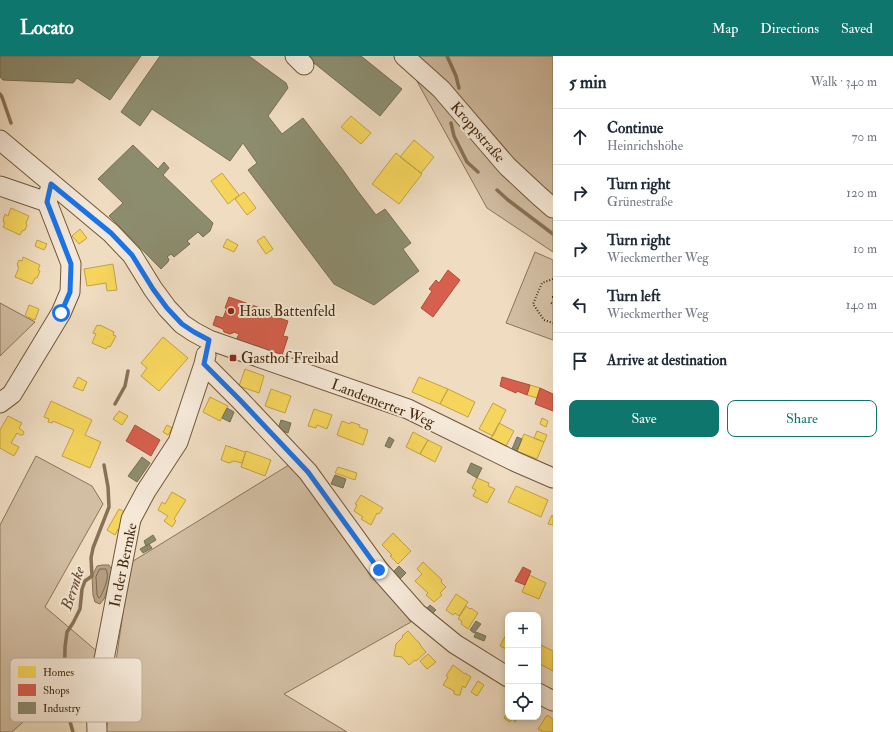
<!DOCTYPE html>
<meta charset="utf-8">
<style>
:root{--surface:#fff;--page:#f6f6f7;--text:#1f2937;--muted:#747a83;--line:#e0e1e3;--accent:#0f766e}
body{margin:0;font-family:"IM FELL Double Pica",serif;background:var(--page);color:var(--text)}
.controls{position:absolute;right:12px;bottom:12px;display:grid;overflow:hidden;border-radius:8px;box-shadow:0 2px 6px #0003}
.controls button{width:36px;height:36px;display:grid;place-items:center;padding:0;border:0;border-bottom:1px solid var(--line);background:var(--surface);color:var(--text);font:20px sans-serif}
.stop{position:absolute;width:12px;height:12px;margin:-9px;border:3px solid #1a73e8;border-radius:50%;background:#fff}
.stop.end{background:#1a73e8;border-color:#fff;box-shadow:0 1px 4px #0008}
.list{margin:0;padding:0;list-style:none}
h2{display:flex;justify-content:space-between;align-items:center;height:52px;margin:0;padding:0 16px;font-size:17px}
h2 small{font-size:13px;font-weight:400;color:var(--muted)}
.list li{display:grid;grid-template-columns:26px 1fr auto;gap:12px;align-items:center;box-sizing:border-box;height:56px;padding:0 16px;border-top:1px solid var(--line)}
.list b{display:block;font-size:15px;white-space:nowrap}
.list p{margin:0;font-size:13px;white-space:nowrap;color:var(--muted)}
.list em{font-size:13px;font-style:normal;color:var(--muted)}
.actions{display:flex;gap:8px;padding:12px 16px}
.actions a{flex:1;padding:9px 0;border:1px solid var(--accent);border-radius:8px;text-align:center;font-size:14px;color:var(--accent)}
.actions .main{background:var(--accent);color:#fff}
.icon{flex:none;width:22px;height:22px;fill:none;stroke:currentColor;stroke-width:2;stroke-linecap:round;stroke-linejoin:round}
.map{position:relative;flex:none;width:553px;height:676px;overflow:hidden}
header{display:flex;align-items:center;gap:24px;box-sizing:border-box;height:56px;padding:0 20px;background:var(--accent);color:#fff}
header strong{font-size:19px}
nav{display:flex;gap:22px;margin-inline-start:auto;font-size:14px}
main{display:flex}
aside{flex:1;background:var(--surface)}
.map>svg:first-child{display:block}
.green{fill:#d2bea3;stroke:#8c7458}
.water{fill:#b6a084;stroke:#897155}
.homes{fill:#f6d55c;stroke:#c1a245}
.shops{fill:#d6604d;stroke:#ab503a}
.industry{fill:#8c8c6e;stroke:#776f51}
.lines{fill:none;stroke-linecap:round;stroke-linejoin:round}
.shore{stroke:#7e6649;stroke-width:1}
.stream{stroke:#897155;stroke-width:3.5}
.minor-casing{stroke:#70573b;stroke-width:21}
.path{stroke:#462b0e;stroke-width:2;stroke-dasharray:1 2;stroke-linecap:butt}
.minor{stroke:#f5e8d7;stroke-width:19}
.route{stroke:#1a73e8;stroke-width:5}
.poi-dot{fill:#8f2418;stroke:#f5e8d7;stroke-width:1.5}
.labels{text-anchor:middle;stroke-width:4;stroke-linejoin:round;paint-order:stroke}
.street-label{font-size:15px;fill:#462b0e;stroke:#f5e8d7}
.poi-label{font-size:15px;fill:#462b0e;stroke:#f5e8d7;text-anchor:start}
.water-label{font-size:16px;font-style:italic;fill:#62482c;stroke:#f5e8d7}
.key{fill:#f5e8d7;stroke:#c0af9b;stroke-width:1}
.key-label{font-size:11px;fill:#462b0e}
</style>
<header>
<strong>Locato</strong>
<nav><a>Map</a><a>Directions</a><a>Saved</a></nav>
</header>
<main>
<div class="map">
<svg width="553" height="676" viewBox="0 0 553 676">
<rect width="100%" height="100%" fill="#efdcc1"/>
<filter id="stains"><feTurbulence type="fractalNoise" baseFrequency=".005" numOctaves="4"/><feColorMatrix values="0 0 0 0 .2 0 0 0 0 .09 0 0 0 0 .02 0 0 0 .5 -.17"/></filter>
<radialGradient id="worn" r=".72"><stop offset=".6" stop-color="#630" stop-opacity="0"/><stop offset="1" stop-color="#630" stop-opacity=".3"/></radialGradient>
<path class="green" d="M 403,0 L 553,0 L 553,196 L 487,152 Z
M 535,196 L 553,204 L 553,284 L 506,267 Z
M 0,247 L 35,266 L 0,300 Z
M 36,400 L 92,430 L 103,448 L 45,551 L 99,597 L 12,676 L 0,676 L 0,469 Z
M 292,407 L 411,566 L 284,638 L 347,676 L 106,676 L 130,507 Z"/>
<path class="water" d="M 102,509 L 109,509 L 112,514 L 112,521 L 104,543 L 100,548 L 95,546 L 93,539 L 92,520 L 97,510 Z"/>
<path class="homes" d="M 351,60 L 371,77 L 361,88 L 341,71 Z
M 414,84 L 434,101 L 421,117 L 400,101 Z
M 396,97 L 422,118 L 399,148 L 372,128 Z
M 222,117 L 239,139 L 228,148 L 211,125 Z
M 244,136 L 256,152 L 247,159 L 235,143 Z
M 11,152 L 29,160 L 26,167 L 27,169 L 25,174 L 22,175 L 20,179 L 3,171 L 5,167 L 3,166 L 4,164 L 3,164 L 5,158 L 8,160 Z
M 80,173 L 87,182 L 79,188 L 72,180 Z
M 264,180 L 273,193 L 266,198 L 257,185 Z
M 227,183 L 238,189 L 234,196 L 223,191 Z
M 37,184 L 47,188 L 44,194 L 35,190 Z
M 23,201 L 40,209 L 38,214 L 40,215 L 37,222 L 35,222 L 32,228 L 15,221 L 19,211 L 17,210 L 18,209 L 17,208 L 19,204 L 22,205 Z
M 113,208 L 117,234 L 107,235 L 106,227 L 87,230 L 84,213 Z
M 29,249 L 39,253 L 35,264 L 25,260 Z
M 97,269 L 100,270 L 100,269 L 114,276 L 113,279 L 116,280 L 110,291 L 108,290 L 106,293 L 92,287 L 96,278 L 93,277 Z
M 163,281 L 188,302 L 159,335 L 141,320 L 147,312 L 141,307 Z
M 245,313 L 264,320 L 259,337 L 239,330 Z
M 78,321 L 87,326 L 83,335 L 73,331 Z
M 419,321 L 448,333 L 440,348 L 412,336 Z
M 530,329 L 540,332 L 537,342 L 527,339 Z
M 271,333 L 291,340 L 285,357 L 265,350 Z
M 448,333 L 475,346 L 468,361 L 440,348 Z
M 210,341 L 228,350 L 220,365 L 203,356 Z
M 51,345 L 92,364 L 85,379 L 101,386 L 90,412 L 62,400 L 74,374 L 53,365 L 52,367 L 48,366 L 49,363 L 44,361 Z
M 493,347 L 506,354 L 493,380 L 479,373 Z
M 314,353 L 332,359 L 327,373 L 317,369 L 316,372 L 308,370 Z
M 119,355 L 128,360 L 122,369 L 113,363 Z
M 8,360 L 22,367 L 19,372 L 23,375 L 24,377 L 23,379 L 20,379 L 17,377 L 11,387 L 19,391 L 14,400 L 0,392 L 0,374 Z
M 542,362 L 548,365 L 546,371 L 540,368 Z
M 342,365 L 350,368 L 351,366 L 360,369 L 359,371 L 368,374 L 363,389 L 337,379 Z
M 499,367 L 514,375 L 506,390 L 491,382 Z
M 167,369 L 172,372 L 168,379 L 163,376 Z
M 537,375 L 547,379 L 544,386 L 534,382 Z
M 413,376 L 428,384 L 420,398 L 406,391 Z
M 524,378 L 544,386 L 537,403 L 517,395 Z
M 428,384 L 442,391 L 435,406 L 420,398 Z
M 226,389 L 227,390 L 230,391 L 230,390 L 230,391 L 236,393 L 236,392 L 236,393 L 245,396 L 246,395 L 242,407 L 234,405 L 229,407 L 221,404 Z
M 246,395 L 271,404 L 265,420 L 241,411 Z
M 338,411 L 357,417 L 355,424 L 335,417 Z
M 477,422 L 489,427 L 488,430 L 495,433 L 487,447 L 473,440 L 476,434 L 472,432 Z
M 516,430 L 548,444 L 541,461 L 508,446 Z
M 172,436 L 186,444 L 174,463 L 176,465 L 172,471 L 164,465 L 168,460 L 158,454 L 162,446 L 165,448 Z
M 361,439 L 383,452 L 379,458 L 377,457 L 371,469 L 361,463 L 363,461 L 354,455 L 357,449 L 355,448 Z
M 119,453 L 127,457 L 121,475 L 118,473 L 115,479 L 107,474 Z
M 552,459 L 553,460 L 553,469 L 548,468 Z
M 393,477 L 411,495 L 398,508 L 390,500 L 392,499 L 382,489 Z
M 423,506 L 442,524 L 441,526 L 446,531 L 440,537 L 442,539 L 434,546 L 426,539 L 428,537 L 415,525 L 422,518 L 417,513 Z
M 529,519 L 546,527 L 539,543 L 522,536 Z
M 456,538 L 468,546 L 459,560 L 455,557 L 453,559 L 446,554 Z
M 466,550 L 470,553 L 471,552 L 478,557 L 468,573 L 461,568 L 462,565 L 458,563 Z
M 408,575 L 421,589 L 420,589 L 426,596 L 416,605 L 415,604 L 409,609 L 402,601 L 394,600 L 396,588 L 403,581 L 402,580 Z
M 508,575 L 508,594 L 500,590 Z
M 541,589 L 553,595 L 553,615 L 538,607 L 538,595 Z
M 428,598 L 436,606 L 427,613 L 420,605 Z
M 453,609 L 465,618 L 465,617 L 471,621 L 465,632 L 463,630 L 461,634 L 461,636 L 460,639 L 457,639 L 454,638 L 454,635 L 443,629 L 448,621 L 446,620 Z
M 478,625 L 484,629 L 477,640 L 471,636 Z
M 508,655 L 508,661 L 521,661 L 520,663 L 518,661 L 515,666 L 512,663 L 510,666 L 504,662 Z
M 547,659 L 553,663 L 553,676 L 544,676 L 538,673 Z"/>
<path class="shops" d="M 448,214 L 460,224 L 433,261 L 421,252 L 432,235 L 429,233 L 436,224 L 439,227 Z
M 229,241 L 263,253 L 262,256 L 288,265 L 283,280 L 288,281 L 282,299 L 236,284 L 239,278 L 234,276 L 233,277 L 230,278 L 224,276 L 223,273 L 213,269 L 216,260 L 223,262 L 227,252 L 225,252 Z
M 502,321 L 530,329 L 527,339 L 517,335 L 516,337 L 500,330 Z
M 540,332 L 553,338 L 553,355 L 535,348 Z
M 135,369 L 160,384 L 151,400 L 126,385 Z
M 523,511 L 531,515 L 525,529 L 515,525 Z"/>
<path class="industry" d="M 0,0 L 141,0 L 110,44 L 77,22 L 73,27 L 3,24 L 0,21 Z
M 160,0 L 249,0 L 286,27 L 288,32 L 268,60 L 282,78 L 303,62 L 343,114 L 357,134 L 376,159 L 385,153 L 411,187 L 403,193 L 419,215 L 374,249 L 334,228 L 248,114 L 257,107 L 243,87 L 230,105 L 152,53 L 140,70 L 121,56 Z
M 311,0 L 361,0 L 402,33 L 380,60 L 309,3 Z
M 133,89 L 158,113 L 164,106 L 169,112 L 163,119 L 213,167 L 210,175 L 203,181 L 198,176 L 187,185 L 190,188 L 174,201 L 171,198 L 167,201 L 169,203 L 168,206 L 161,213 L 109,160 L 123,147 L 98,123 Z
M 227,352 L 234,356 L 230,366 L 222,362 Z
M 281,364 L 291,367 L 288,377 L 278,373 Z
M 389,381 L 394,384 L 390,392 L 385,390 Z
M 517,381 L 522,383 L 517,395 L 512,393 Z
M 142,401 L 150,407 L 137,426 L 128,420 Z
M 471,407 L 482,412 L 477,422 L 467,416 Z
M 335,419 L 346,423 L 343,432 L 331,428 Z
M 153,479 L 156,484 L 146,490 L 144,485 Z
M 149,488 L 152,492 L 143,497 L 140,493 Z
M 399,510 L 406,517 L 399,524 L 392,517 Z
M 430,549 L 436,554 L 432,558 L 426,553 Z
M 476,565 L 481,568 L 474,577 L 470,574 Z
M 476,576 L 486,580 L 484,585 L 474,581 Z"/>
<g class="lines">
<path class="shore" d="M 100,513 L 106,513 C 110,522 104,532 101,540 L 99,542 L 98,541 L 97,538 L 96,521 Z"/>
<path class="stream" d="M 447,0 L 456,20 L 459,32
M 0,38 L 2,41 L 11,67
M 451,67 L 454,80 L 467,106 L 478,116
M 497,134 L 508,144 L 553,178
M 115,348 L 125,330 L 128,315
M 64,640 L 65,591 L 67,576 L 73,567 L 80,553 L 82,533 L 85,525 L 92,520 L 91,502 L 93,492 L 109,451 L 108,431 L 104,409
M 67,655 L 73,676"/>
<g class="minor-casing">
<path id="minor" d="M 295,0 L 304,9
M 404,0 L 441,33 L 507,110 L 537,138 L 553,152
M 0,84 L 111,177 L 132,199 L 153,233 L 167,252 L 182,268 L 194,276 L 209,284 L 408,353 L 516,406 L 553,422
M 0,130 L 47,146
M 204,308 L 240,344 L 308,416 L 379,514 L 417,557 L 455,588 L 508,621
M 0,347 L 12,338 L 61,257 L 70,236 L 71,208 L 47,146 L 51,128
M 538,637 L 553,645
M 97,676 L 96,645 L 131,463 L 146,435 L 178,386 L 204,308 L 206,299"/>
</g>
<path class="path" d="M 553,223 L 542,227 L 533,248 L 544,264 L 553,267
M 552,241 L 553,241
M 551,247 L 553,248"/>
<use href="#minor" class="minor"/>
</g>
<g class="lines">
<path class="route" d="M 61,257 L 70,236 L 71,208 L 47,146 L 51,128 L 111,177 L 132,199 L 153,233 L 167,252 L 182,268 L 194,276 L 209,284 L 204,308 L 240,344 L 308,416 L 379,514"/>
</g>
<g class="poi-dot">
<circle cx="231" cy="255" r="4"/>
<rect x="229" y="298" width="8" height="8" rx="2"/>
</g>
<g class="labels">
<g class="street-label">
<text transform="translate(478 76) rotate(49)" y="5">Kroppstraße</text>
<text transform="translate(383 347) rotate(21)" y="5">Landemerter Weg</text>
<text transform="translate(123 509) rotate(-78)" y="5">In der Bermke</text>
</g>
<g class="poi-label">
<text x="239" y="260">Haus Battenfeld</text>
<text x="241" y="307">Gasthof Freibad</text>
</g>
<g class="water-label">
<text transform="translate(72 532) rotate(-72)" y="6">Bermke</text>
</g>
</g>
<rect x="10" y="602" width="132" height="64" rx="6" class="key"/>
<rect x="18" y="610" width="18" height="12" fill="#f6d55c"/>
<rect x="18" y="628" width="18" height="12" fill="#d6604d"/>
<rect x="18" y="646" width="18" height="12" fill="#8c8c6e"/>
<g class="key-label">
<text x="43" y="620">Homes</text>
<text x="43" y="638">Shops</text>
<text x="43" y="656">Industry</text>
</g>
<rect width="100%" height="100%" filter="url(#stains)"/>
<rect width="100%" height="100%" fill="url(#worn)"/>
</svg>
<div class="controls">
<button>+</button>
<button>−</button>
<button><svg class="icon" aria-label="locate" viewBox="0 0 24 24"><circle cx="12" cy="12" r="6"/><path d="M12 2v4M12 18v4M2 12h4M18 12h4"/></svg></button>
</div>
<div class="stop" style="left:61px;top:257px"></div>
<div class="stop end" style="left:379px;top:514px"></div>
</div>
<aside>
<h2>5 min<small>Walk · 340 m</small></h2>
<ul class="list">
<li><svg class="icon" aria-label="ahead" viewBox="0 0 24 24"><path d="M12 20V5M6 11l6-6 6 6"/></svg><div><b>Continue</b><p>Heinrichshöhe</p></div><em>70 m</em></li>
<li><svg class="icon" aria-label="right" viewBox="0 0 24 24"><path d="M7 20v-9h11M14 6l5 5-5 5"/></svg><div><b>Turn right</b><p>Grünestraße</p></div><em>120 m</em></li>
<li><svg class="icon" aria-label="right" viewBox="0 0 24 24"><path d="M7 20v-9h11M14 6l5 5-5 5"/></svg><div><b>Turn right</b><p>Wieckmerther Weg</p></div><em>10 m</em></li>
<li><svg class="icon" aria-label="left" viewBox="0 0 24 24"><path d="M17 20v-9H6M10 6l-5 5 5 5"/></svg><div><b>Turn left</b><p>Wieckmerther Weg</p></div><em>140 m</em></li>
<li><svg class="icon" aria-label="arrive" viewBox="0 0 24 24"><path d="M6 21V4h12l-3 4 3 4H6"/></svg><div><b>Arrive at destination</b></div></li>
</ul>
<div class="actions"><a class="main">Save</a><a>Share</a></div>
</aside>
</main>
